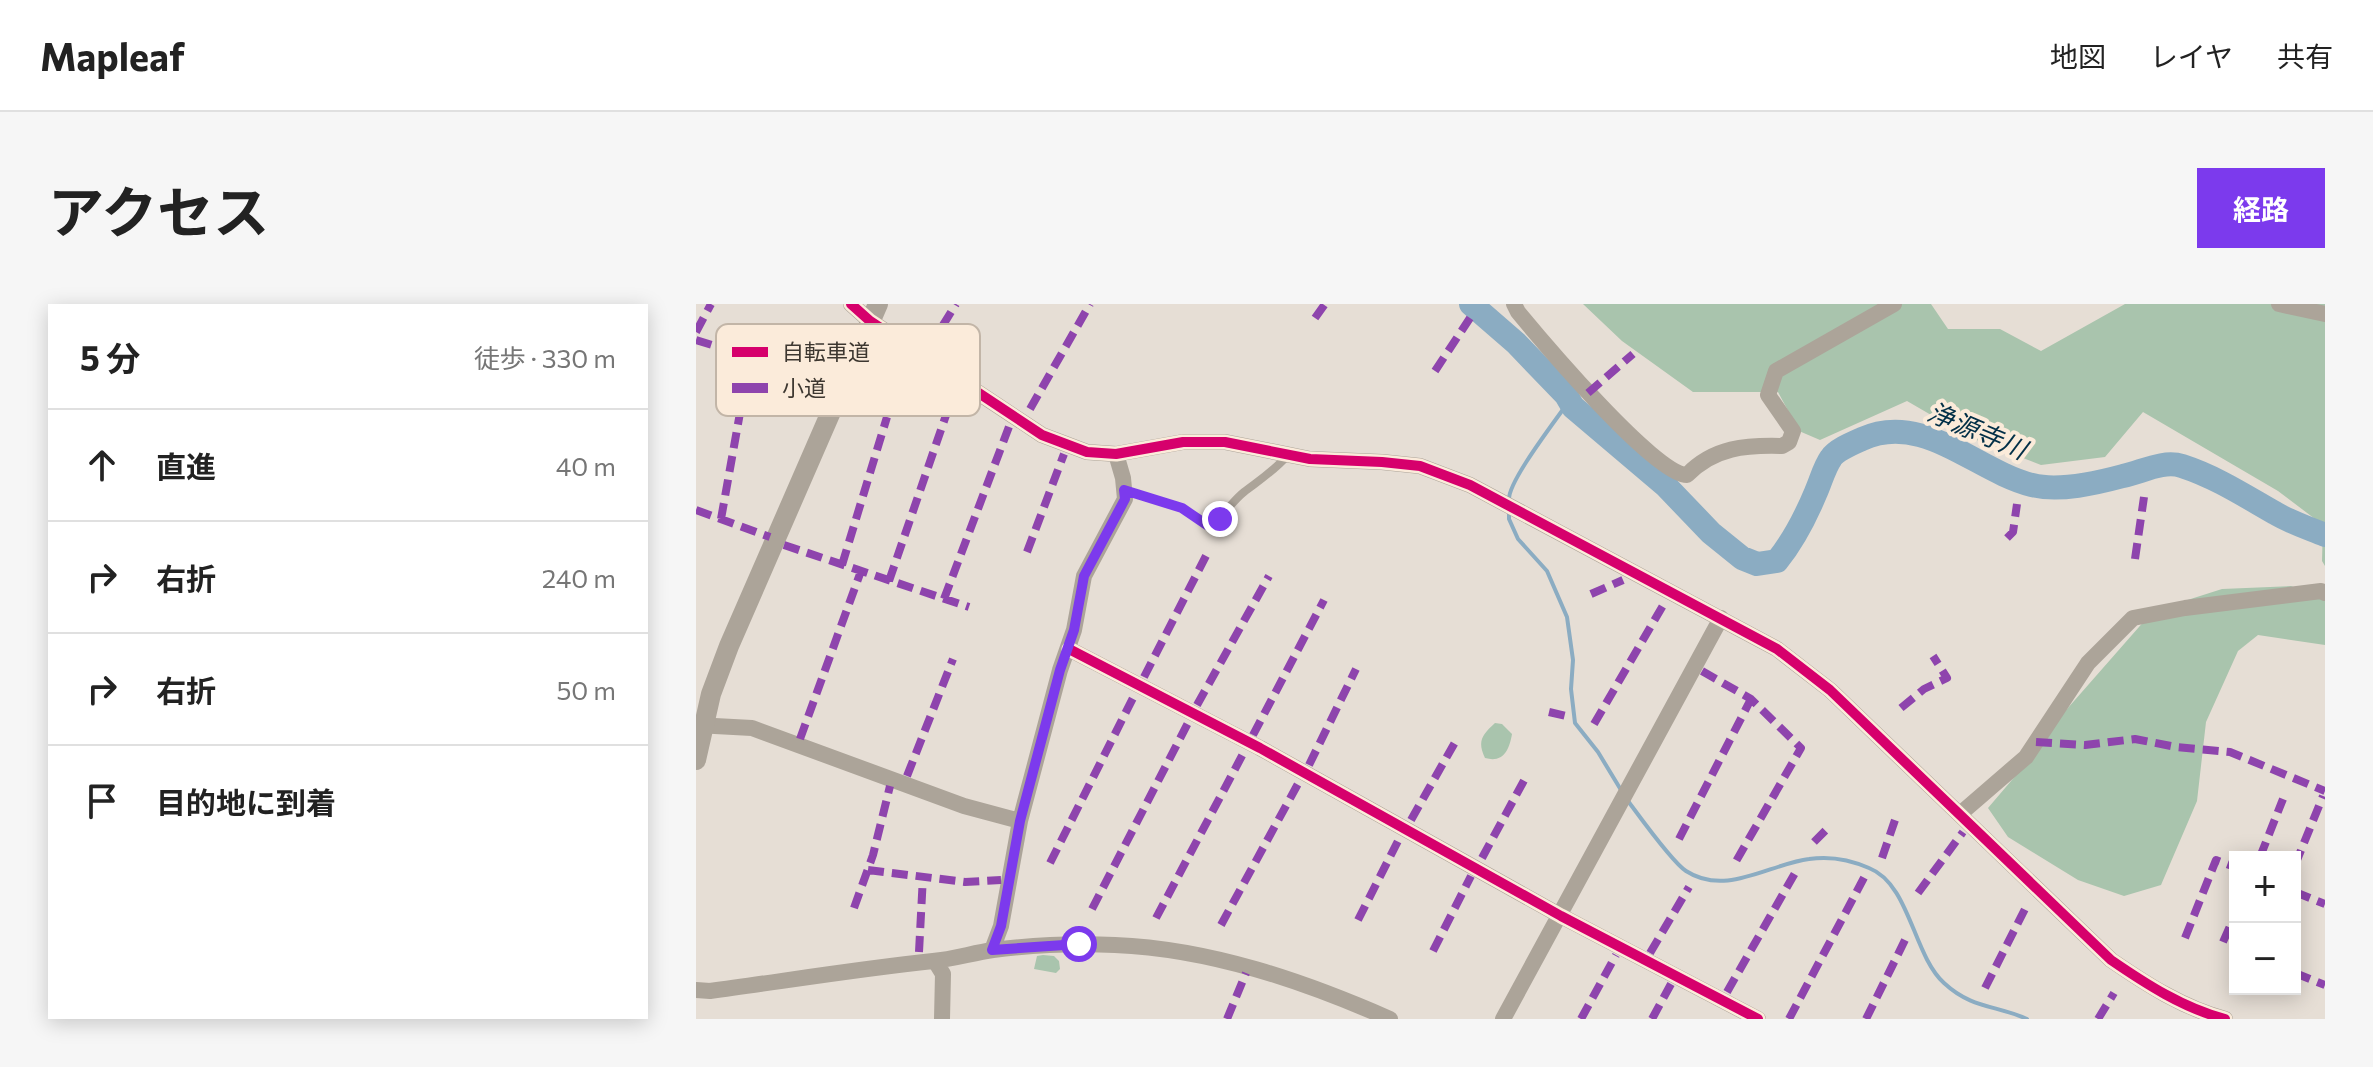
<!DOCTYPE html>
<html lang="ja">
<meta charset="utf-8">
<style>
:root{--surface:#fff;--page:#f6f6f6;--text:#222;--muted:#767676;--line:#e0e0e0;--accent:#7c3aed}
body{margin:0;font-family:Commissioner,"Noto Sans JP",sans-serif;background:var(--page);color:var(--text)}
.controls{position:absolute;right:24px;bottom:24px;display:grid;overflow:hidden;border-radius:0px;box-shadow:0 4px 20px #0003}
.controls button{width:72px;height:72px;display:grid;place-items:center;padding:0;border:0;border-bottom:2px solid var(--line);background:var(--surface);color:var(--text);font:40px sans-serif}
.stop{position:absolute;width:24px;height:24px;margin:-18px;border:6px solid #7c3aed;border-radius:50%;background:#fff}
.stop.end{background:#7c3aed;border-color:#fff;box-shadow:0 2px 8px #0008}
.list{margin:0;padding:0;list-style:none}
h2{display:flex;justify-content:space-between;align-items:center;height:104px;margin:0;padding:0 32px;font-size:34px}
h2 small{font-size:26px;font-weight:400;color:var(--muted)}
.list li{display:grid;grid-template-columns:52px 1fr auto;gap:24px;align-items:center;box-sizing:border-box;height:112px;padding:0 32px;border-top:2px solid var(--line)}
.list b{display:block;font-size:30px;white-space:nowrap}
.list em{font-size:26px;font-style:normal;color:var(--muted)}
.icon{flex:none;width:44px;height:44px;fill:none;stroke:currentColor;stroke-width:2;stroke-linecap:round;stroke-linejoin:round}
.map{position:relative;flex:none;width:1629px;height:715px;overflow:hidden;border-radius:0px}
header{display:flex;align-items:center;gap:48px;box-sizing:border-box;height:112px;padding:0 40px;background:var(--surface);border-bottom:2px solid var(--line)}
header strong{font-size:38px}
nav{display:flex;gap:44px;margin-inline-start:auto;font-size:28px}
.intro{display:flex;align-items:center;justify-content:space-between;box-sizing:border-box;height:192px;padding:0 48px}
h1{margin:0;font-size:56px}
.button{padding:20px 36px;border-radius:0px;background:var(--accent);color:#fff;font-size:28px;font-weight:700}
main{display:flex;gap:48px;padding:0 48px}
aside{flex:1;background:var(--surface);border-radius:0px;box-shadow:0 4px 20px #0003}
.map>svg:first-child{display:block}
.forest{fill:#a9c4ad}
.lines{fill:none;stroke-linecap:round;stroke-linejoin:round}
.stream{stroke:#8bacc2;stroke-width:4}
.river{stroke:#8bacc2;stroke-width:24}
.service{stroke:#aca499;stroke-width:8}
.minor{stroke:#aca499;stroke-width:16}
.tertiary{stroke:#aca499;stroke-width:20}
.quiet{stroke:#8e44ad;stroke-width:8;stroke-dasharray:16 8;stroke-linecap:butt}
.cycleway-casing{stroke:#fbebda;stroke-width:15}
.cycleway{stroke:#d6006c;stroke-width:10}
.route{stroke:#7c3aed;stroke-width:10}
.labels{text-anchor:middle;stroke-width:8;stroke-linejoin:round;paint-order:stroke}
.water-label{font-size:26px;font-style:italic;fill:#022f47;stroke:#fbebda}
.key{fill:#fbebda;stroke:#c2b5a7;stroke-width:2}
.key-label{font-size:22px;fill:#3d3730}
</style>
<header>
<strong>Mapleaf</strong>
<nav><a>地図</a><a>レイヤ</a><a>共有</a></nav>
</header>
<div class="intro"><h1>アクセス</h1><a class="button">経路</a></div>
<main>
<aside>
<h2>5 分<small>徒歩 · 330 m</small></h2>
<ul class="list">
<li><svg class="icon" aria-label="ahead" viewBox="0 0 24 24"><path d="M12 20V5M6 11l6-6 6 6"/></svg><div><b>直進</b></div><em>40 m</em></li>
<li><svg class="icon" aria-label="right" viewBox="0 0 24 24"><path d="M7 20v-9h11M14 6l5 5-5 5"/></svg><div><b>右折</b></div><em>240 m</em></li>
<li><svg class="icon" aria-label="right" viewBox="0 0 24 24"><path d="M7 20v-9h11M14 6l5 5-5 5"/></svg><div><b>右折</b></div><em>50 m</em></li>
<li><svg class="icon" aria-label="arrive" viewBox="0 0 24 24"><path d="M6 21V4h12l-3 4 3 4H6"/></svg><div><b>目的地に到着</b></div></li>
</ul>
</aside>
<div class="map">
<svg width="1629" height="715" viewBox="0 0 1629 715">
<rect width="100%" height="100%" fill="#e6ded5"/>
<path class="forest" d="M 887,0 L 1235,0 L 1252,25 L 1304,25 L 1345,47 L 1429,0 L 1629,0 L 1629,262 L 1626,257 L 1627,221 L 1582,187 L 1447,108 L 1409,153 L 1345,161 L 1273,133 L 1211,97 L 1124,136 L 1103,127 L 1082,88 L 997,88 L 926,37 Z
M 1595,282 L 1629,296 L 1629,341 L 1562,331 L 1542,347 L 1510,418 L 1501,497 L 1465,581 L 1428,592 L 1382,576 L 1312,533 L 1292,504 L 1327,463 L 1364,413 L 1457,307 L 1526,285 Z
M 799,419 L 806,420 L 816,430 C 813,447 807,459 789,454 C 781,437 786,431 799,419 Z
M 347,651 L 358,652 L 363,657 L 364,665 L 360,669 L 338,665 L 341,652 Z"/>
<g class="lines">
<path class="stream" d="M 813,195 C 813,176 860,116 873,97
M 813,208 L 813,215 L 822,235 L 851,267 L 871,313 L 877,356 L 875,385 L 879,419 L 902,448 L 925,486
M 932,497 C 944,513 976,558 990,567 C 1030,593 1073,560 1113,555 C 1133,552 1155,556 1173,564 C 1214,580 1217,651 1248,679 C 1276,705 1300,701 1331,715"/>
<path class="river" d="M 775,0 L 820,39 L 870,91 L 877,103 L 969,181 L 1015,229 L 1046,254 L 1061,260 L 1081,257 C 1098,236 1110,212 1120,188 C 1125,177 1128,164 1135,154 C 1140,146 1157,139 1166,135 C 1227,107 1280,167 1336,181 C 1363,188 1401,179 1427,172 C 1446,168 1467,156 1486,162 C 1520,173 1549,192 1579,209 C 1594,218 1612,224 1629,231"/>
<path class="service" d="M 428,186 L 486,204 L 511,221 C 528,214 534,199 548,188 C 565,175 578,167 592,151"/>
<path class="minor" d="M 155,0 L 174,17 L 346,131 L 391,148 L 420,150 L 487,138 L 529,138 L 614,155 L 686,158 L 724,162 L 774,181 L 1081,345 L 1134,386 L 1415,656 C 1450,680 1487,704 1529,715
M 818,0 L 822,8 C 846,37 959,171 991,171 C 1018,143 1050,141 1086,142 L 1093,138 L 1097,127 L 1072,91 L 1080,67 L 1198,0
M 1583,0 L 1629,10
M 373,345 L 564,444 L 865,612 L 1062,715
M 0,421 L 56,424 L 268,502 L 324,517
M 1264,510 L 1330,453 L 1392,359 L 1437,314 L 1489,304 L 1625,287 L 1629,289
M 296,646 L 305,622 L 324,517 L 364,366 L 378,326 L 388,272 L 429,195 L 427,174 L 420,150
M 239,657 L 247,670 L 246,715
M 0,686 L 14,687 C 88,677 162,665 237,657 C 257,655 277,649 297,646 C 337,641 378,639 419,641 C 515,645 607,677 694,715
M 807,715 L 1025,314"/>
<path class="tertiary" d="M 0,456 L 15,390 L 33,342 L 182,0"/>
<path class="quiet" d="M 619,14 L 629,0
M 0,28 L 15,0
M 0,36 L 73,59
M 234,42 L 260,0
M 739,67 L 774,14
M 892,89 L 937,50
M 334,105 L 394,0
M 0,206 L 74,233
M 25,215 L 54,53
M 1311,234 L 1317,228 L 1321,200
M 88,241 L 273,303
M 331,248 L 368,150
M 1439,255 L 1448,193
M 146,261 L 191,113
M 193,277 L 259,85
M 895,290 L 927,276
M 248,295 L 314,120
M 1006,367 L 1055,395 L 1105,444 L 1039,559
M 448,373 L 512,248
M 501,401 L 573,272
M 1205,404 L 1228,385 L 1251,374 L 1237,352
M 853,408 L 874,413
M 898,420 L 969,298
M 557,431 L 628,296
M 104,435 L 165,267
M 1340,438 L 1389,441 L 1439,435 L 1480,443 L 1534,448 L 1629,487
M 613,461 L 660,365
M 211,472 L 257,355
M 715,516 L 762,433
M 983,535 L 1055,395
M 1118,538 L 1133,523
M 1564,553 L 1587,495
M 786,554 L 831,471
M 1186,554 L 1199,516
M 354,559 L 438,392
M 1599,561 L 1627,492
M 172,566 L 269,578 L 305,576
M 1599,588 L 1629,600
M 1222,589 L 1267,528
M 158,604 L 177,551 L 194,482
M 396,605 L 492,419
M 460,614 L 548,448
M 662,616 L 704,533
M 525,621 L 603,478
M 1489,634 L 1520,556 L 1539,563
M 1527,638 L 1539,611
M 737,647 L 775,572
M 223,648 L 227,572
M 954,649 L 993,583
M 1599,669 L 1629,681
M 1289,684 L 1330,603
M 1031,688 L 1099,569
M 531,715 L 550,669
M 885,715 L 920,651
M 956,715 L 975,680
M 1093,715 L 1170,570
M 1170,715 L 1211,632
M 1402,715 L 1418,689"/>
<g class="cycleway-casing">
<path id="cycleway" d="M 155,0 L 174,17 L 346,131 L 391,148 L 420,150 L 487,138 L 529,138 L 614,155 L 686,158 L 724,162 L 774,181 L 1081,345 L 1134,386 L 1415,656 C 1450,680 1487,704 1529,715
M 373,345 L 564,444 L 865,612 L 1062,715"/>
</g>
<use href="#cycleway" class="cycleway"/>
</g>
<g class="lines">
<path class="route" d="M 383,640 L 296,646 L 305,622 L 324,517 L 364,366 L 378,326 L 388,272 L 429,195 L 428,186 L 486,204 L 511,221 L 524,215"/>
</g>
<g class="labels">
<g class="water-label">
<text transform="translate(1281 127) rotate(23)" y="9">浄源寺川</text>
</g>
</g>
<rect x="20" y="20" width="264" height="92" rx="12" class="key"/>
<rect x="36" y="43" width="36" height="10" fill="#d6006c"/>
<rect x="36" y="79" width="36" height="10" fill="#8e44ad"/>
<g class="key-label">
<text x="86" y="56">自転車道</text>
<text x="86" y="92">小道</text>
</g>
</svg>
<div class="controls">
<button>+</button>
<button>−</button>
</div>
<div class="stop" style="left:383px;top:640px"></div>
<div class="stop end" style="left:524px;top:215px"></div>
</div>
</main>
